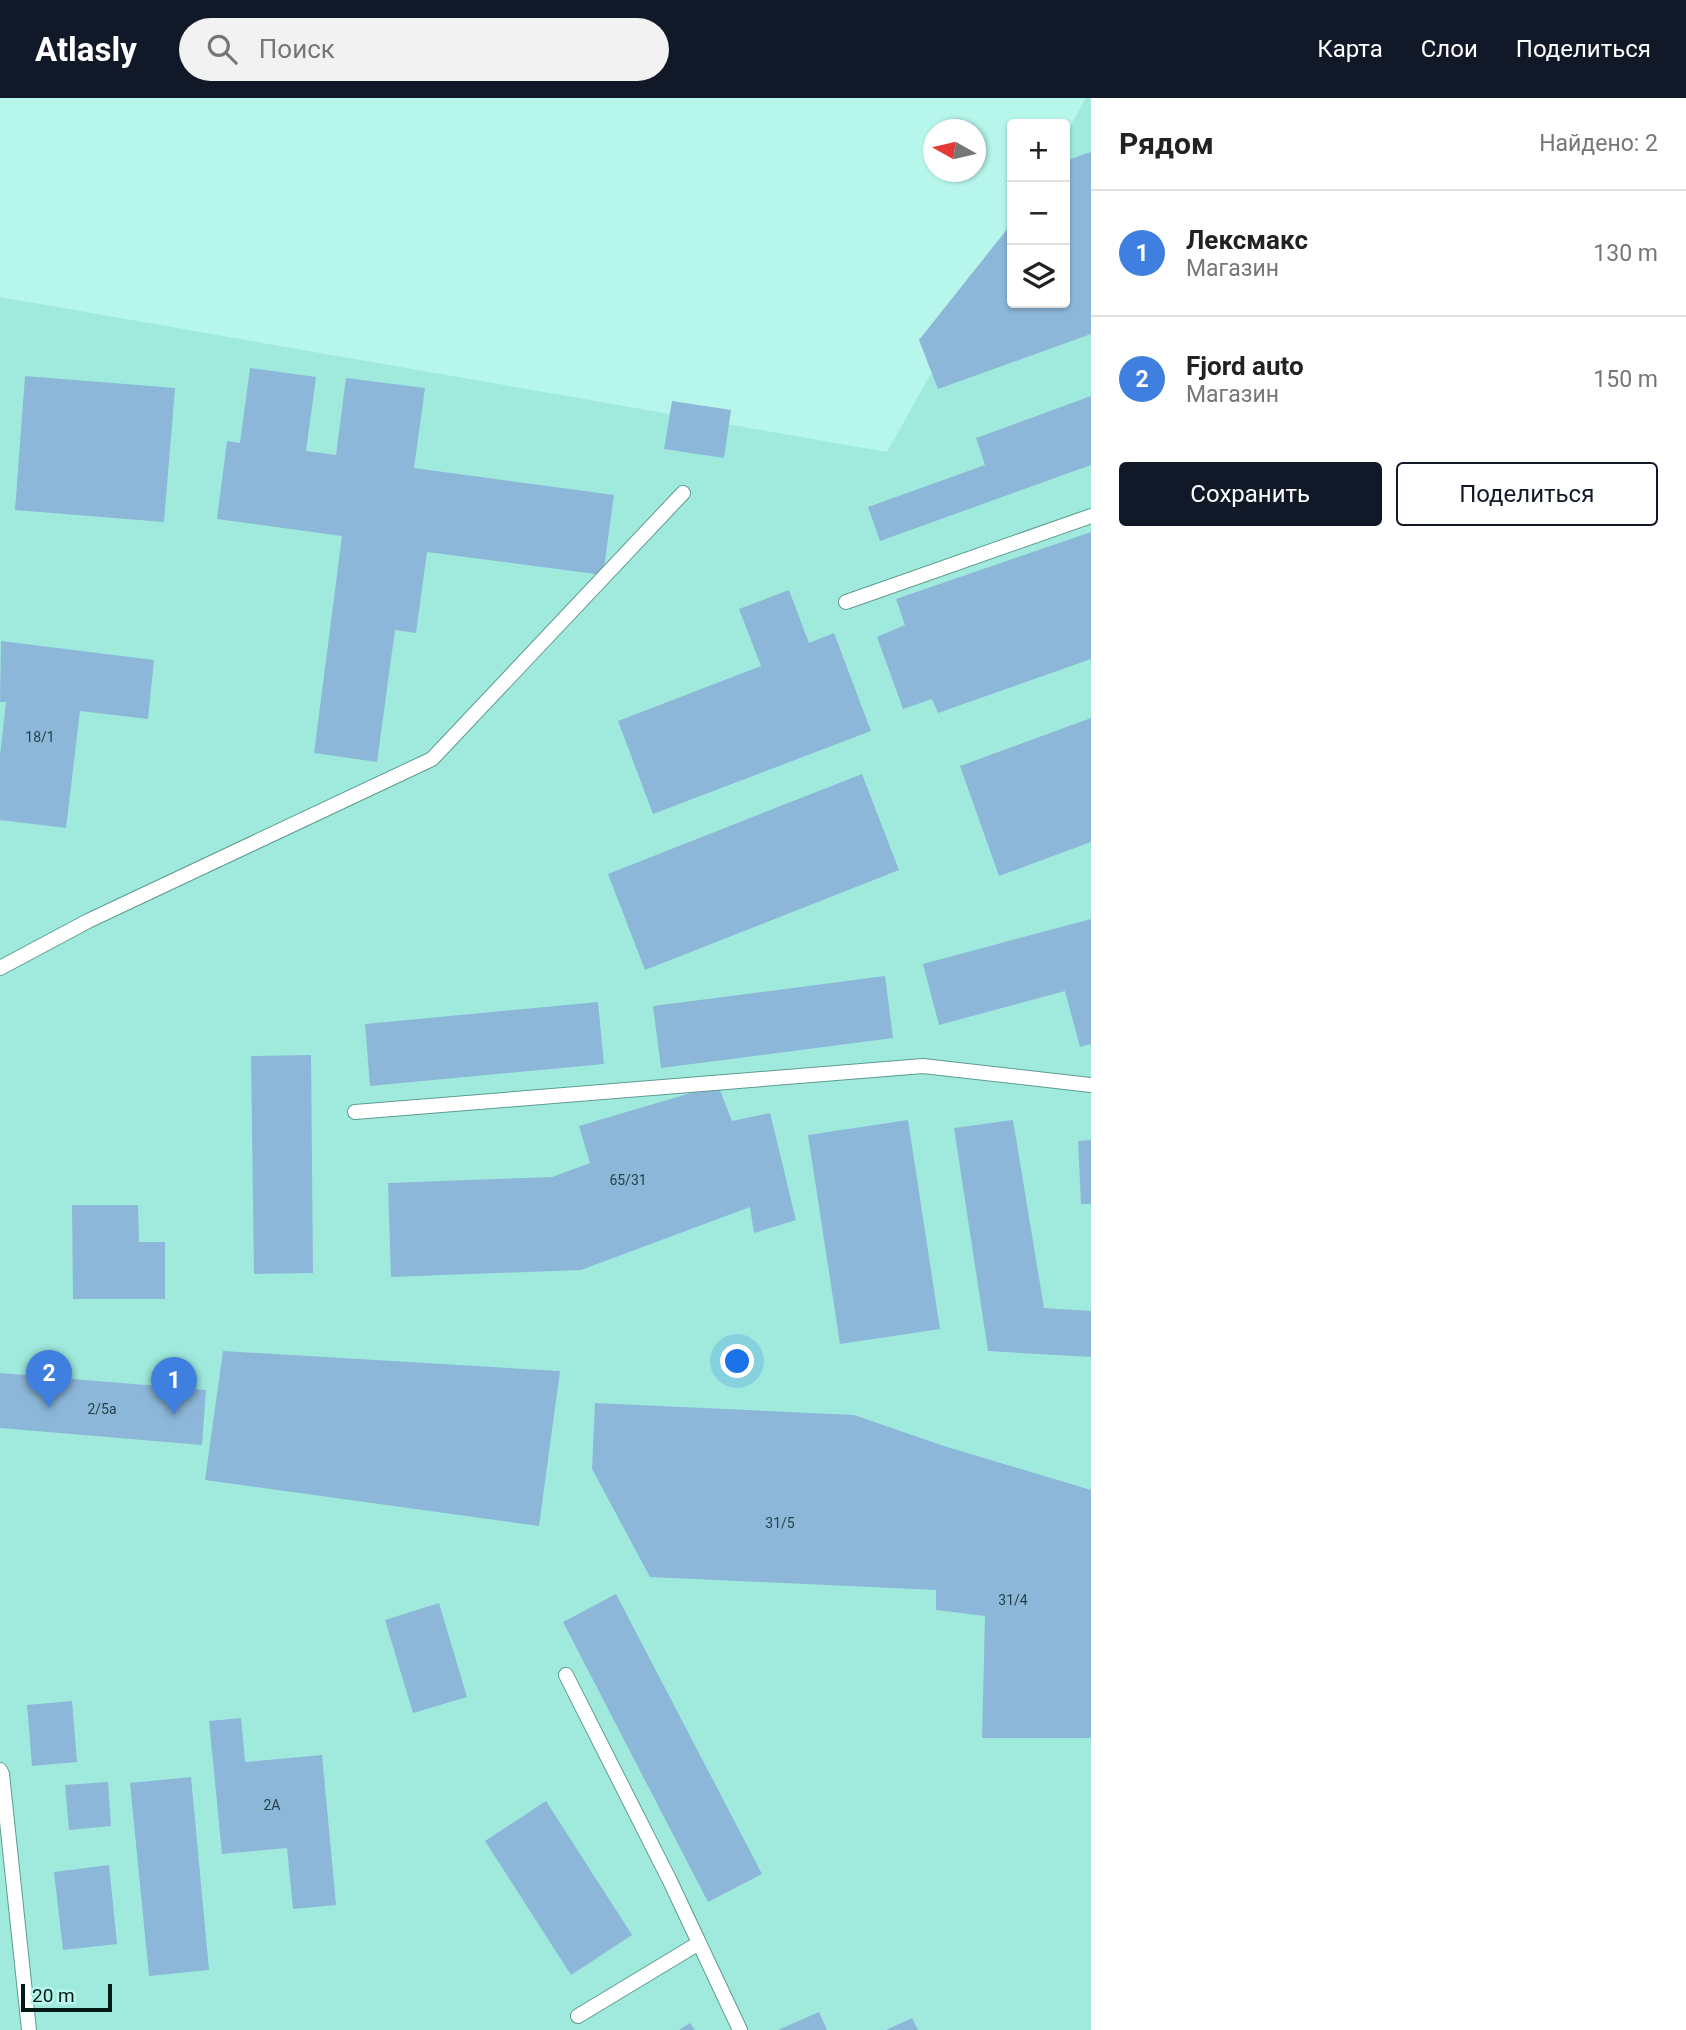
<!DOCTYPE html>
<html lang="ru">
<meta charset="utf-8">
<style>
:root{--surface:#fff;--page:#f2f2f2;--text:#222;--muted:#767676;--line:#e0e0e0;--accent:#111827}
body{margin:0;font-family:Roboto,sans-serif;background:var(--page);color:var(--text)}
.controls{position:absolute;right:21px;top:21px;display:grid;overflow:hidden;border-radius:7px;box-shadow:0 2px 5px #0004}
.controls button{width:63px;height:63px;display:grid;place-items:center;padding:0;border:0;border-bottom:2px solid var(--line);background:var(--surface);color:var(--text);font:35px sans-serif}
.compass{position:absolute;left:923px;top:21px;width:63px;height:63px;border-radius:50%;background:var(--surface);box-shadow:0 2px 5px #0004;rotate:278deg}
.scale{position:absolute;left:21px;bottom:18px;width:91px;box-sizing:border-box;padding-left:7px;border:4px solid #021b17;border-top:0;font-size:19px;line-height:24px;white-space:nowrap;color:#021b17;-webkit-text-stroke:5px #b6f6eb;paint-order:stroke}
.you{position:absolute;left:738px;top:1264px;width:24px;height:24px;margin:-18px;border:5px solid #fff;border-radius:50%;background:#1a73e8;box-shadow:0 0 0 10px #1a73e833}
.badge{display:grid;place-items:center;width:46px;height:46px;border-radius:50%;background:var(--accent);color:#fff;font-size:23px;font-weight:700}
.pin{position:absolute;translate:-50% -58px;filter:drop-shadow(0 2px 4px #0008)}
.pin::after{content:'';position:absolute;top:37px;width:24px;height:21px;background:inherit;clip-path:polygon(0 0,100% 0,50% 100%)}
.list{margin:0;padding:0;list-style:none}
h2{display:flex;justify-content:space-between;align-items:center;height:91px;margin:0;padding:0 28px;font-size:30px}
h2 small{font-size:23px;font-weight:400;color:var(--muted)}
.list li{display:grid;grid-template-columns:46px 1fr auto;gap:21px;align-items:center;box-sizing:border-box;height:126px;padding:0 28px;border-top:2px solid var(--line)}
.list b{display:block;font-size:26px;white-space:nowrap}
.list p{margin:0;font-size:23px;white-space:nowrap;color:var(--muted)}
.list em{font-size:23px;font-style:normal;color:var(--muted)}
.actions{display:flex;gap:14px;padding:21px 28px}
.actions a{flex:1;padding:16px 0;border:2px solid var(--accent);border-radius:7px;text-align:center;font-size:24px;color:var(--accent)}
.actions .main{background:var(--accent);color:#fff}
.icon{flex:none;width:38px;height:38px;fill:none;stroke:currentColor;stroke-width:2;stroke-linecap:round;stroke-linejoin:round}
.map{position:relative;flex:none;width:1091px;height:1932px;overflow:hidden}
header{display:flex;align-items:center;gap:42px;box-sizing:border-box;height:98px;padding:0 35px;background:var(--accent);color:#fff}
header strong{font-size:33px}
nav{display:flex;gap:38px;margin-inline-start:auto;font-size:24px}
.search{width:490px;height:63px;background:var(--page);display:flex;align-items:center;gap:18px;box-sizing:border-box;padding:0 24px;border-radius:38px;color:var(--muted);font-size:26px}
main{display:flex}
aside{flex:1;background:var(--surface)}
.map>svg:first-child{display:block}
.built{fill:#a0eadd}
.building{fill:#8db7d9}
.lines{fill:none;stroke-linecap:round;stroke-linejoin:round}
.lane-casing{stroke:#5d9b91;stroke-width:16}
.lane{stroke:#fff;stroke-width:14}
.labels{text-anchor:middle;stroke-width:7;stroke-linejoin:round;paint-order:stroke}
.number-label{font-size:14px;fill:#254248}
</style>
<header>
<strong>Atlasly</strong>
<div class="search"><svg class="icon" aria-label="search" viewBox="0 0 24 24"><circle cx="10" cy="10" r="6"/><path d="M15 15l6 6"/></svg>Поиск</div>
<nav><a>Карта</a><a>Слои</a><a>Поделиться</a></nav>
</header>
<main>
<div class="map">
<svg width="1091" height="1932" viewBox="0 0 1091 1932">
<rect width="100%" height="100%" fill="#b6f6eb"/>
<path class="built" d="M 1086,0 L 1091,0 L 1091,1932 L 0,1932 L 0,199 L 887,354 L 1012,131 L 1012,205 L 1065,205 L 1065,37 Z"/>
<path class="building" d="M 1091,54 L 1091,236 L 938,291 L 919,242 L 1012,125 L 1012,205 L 1065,205 L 1065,63 Z
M 250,270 L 316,279 L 306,353 L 336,357 L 346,280 L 425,290 L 414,370 L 614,397 L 603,477 L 427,454 L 416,535 L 395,532 L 377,664 L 314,655 L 342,438 L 217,421 L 227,343 L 240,345 Z
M 25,278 L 175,290 L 164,424 L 15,412 Z
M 1091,298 L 1091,367 L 880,443 L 868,409 L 985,367 L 976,340 Z
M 672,303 L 731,312 L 724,360 L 664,351 Z
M 1091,434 L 1091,561 L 938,615 L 932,601 L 903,611 L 877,539 L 905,527 L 896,501 Z
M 789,492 L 809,545 L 834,535 L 871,633 L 653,716 L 618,623 L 761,568 L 739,511 Z
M 1,543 L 154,562 L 148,621 L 80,613 L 66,730 L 0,722 L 0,657 L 6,604 L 0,604 Z
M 1091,620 L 1091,744 L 999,778 L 960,668 Z
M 862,676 L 899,772 L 645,872 L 608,776 Z
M 1091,821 L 1091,946 L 1080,949 L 1065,893 L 939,927 L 923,866 Z
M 885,878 L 893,940 L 661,970 L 653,908 Z
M 598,904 L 604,966 L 370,988 L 365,926 Z
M 311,957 L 313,1175 L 254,1176 L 251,958 Z
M 718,987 L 732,1023 L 770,1015 L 796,1122 L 754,1135 L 750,1109 L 581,1172 L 391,1179 L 388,1085 L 552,1079 L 590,1065 L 579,1028 Z
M 908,1022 L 940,1231 L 840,1246 L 808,1037 Z
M 1013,1022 L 1044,1210 L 1091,1213 L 1091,1259 L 988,1253 L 954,1030 Z
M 1091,1042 L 1091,1106 L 1081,1106 L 1078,1043 Z
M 72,1107 L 138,1107 L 139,1144 L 165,1144 L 165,1201 L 73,1201 Z
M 223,1253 L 560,1273 L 539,1428 L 205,1382 Z
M 0,1275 L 206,1292 L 202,1347 L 0,1330 Z
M 595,1305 L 854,1317 L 944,1348 L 1091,1392 L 1091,1640 L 982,1640 L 985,1518 L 936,1512 L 936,1492 L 650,1479 L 592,1371 Z
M 616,1496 L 762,1776 L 708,1804 L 563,1524 Z
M 439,1505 L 467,1599 L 413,1615 L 385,1522 Z
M 72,1603 L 77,1664 L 32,1668 L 27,1607 Z
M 241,1620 L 245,1664 L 322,1657 L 336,1807 L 293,1811 L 287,1750 L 222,1756 L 209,1623 Z
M 191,1679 L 209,1872 L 149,1878 L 130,1685 Z
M 108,1684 L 111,1728 L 69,1732 L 65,1687 Z
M 546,1703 L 632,1837 L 571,1877 L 485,1743 Z
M 109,1767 L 117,1846 L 63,1852 L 54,1774 Z
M 819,1914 L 827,1932 L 778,1932 Z
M 912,1920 L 918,1932 L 886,1932 Z
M 690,1925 L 695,1932 L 679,1932 Z"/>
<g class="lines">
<g class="lane-casing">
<path id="lane" d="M 846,504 L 1091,418
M 0,870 L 88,823 L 432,661 L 683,395
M 355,1014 L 923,968 L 1091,987
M 566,1577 L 670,1783 L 740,1932
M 0,1672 L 2,1676 L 29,1932
M 578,1918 L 699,1845"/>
</g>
<use href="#lane" class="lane"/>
</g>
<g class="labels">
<g class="number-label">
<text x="40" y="644">18/1</text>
<text x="628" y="1087">65/31</text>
<text x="102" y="1316">2/5а</text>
<text x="780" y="1430">31/5</text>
<text x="1013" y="1507">31/4</text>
<text x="272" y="1712">2А</text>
</g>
</g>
</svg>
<div class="controls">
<button>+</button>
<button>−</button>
<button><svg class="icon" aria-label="layers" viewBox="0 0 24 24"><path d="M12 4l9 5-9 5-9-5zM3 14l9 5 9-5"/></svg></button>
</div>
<svg class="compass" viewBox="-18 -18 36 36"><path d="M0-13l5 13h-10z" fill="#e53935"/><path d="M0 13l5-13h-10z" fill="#767676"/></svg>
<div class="scale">20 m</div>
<div class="you"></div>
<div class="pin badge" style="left:174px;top:1317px;background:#3f7fe0">1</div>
<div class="pin badge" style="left:49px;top:1310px;background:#3f7fe0">2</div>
</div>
<aside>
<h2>Рядом<small>Найдено: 2</small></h2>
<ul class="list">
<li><span class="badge" style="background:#3f7fe0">1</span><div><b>Лексмакс</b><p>Магазин</p></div><em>130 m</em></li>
<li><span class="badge" style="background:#3f7fe0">2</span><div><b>Fjord auto</b><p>Магазин</p></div><em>150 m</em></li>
</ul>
<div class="actions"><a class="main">Сохранить</a><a>Поделиться</a></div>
</aside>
</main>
